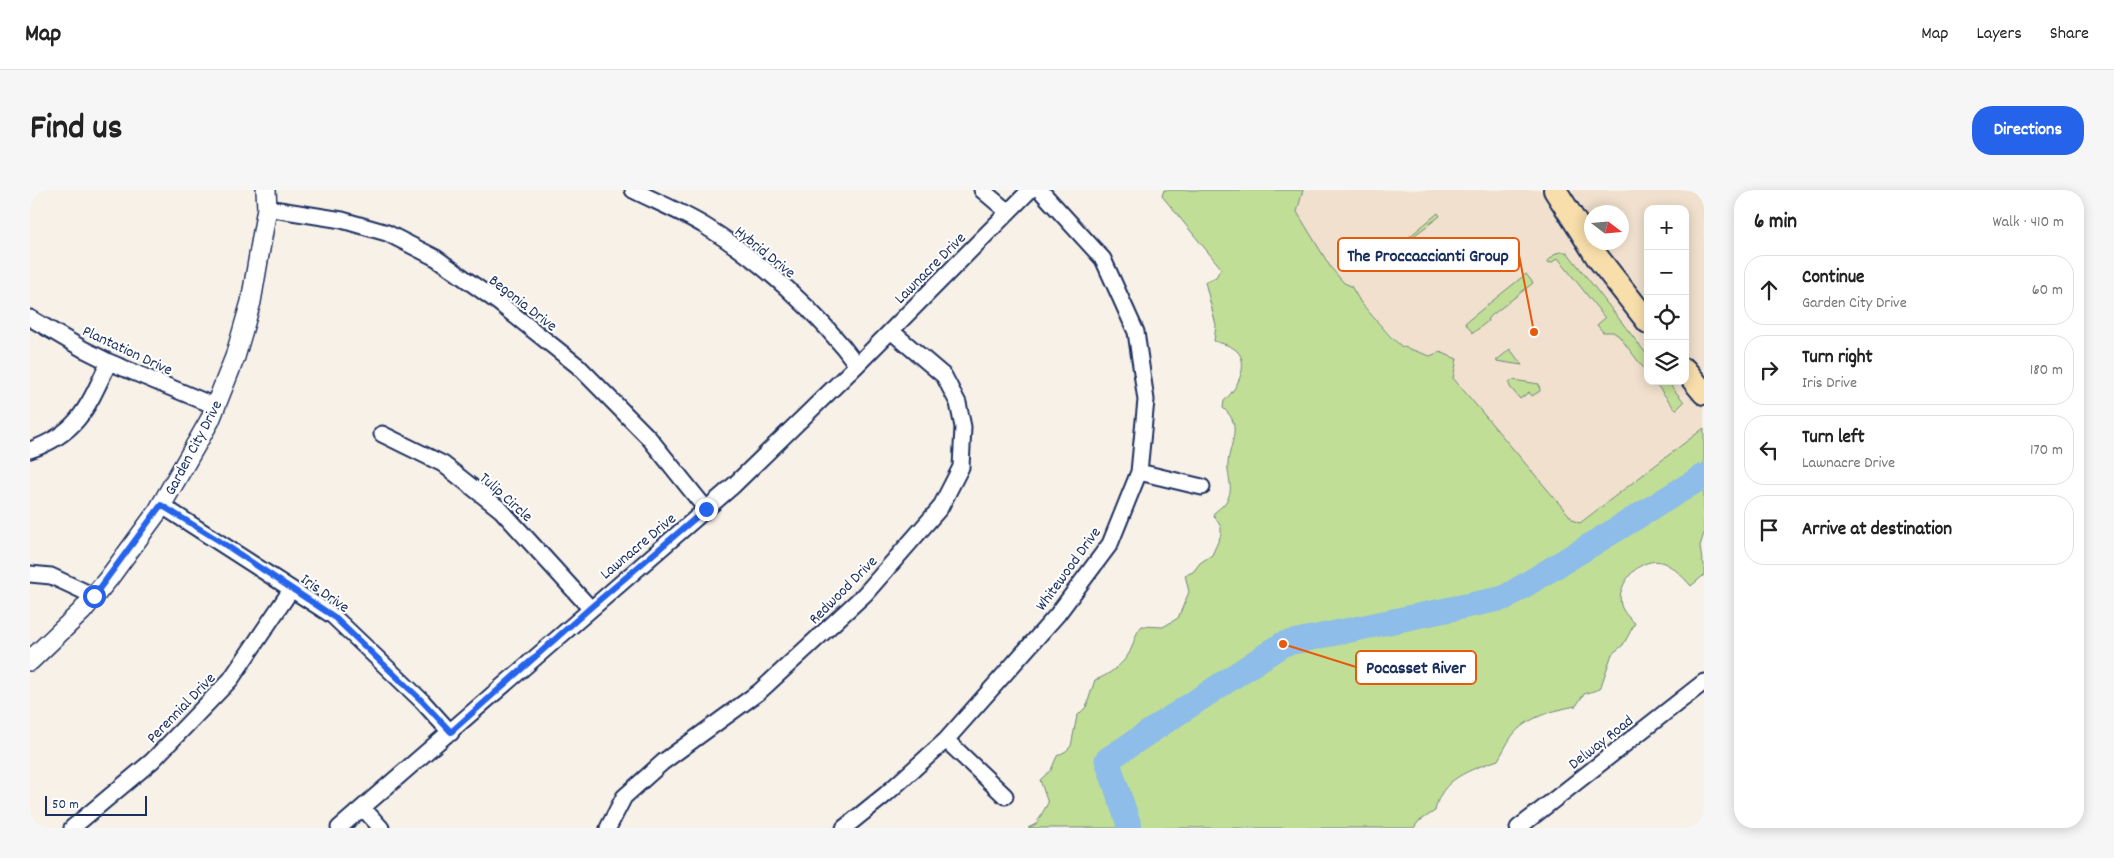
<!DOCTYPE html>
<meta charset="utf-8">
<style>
:root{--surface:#fff;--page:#f6f6f6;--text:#222;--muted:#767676;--line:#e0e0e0;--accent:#2563eb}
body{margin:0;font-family:Dekko,sans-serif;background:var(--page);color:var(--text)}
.controls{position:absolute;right:15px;top:15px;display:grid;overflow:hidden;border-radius:10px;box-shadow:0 2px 12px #0003}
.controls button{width:45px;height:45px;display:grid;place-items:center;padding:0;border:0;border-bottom:1px solid var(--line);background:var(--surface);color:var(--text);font:25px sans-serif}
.compass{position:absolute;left:1554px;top:15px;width:45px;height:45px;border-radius:50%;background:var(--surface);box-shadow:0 2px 12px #0003;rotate:106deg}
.scale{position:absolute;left:15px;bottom:12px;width:102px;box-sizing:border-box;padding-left:5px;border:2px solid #1b2f5e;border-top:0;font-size:14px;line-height:18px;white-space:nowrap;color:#1b2f5e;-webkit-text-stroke:4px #fff;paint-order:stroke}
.stop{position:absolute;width:15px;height:15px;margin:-11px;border:4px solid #2563eb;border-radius:50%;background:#fff}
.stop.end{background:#2563eb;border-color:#fff;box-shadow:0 1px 5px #0008}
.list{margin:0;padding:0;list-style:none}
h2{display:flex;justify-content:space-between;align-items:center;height:65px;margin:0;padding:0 20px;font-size:21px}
h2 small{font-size:16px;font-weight:400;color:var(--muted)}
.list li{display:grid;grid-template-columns:32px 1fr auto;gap:15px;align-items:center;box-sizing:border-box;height:70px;margin:0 10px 10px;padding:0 10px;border:1px solid var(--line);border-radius:20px}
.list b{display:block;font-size:19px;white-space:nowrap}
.list p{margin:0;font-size:16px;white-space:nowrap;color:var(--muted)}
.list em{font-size:16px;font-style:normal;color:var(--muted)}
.icon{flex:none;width:28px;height:28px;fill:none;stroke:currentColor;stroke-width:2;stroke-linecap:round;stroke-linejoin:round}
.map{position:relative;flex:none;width:1674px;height:638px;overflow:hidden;border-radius:20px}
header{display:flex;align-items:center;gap:30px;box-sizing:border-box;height:70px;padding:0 25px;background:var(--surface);border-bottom:1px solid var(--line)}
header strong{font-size:24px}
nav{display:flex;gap:28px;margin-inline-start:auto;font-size:18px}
.intro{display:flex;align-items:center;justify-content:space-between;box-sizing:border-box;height:120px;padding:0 30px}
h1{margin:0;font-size:35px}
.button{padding:12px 22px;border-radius:20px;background:var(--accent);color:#fff;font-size:18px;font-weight:700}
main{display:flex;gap:30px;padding:0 30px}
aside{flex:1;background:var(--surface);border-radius:20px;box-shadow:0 2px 12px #0003}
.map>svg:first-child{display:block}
.built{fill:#f0e0cd;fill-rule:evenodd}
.green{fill:#c1de96;stroke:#6e867a}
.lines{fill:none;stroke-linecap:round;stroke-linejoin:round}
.river{stroke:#8dbde8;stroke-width:25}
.minor-casing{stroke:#1b2f5e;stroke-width:19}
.tertiary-casing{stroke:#1b2f5e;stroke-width:22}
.primary-casing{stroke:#1b2f5e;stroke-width:26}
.minor{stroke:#fff;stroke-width:15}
.tertiary{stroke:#fff;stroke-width:19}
.primary{stroke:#f8deab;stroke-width:22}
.route{stroke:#2563eb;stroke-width:6}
.labels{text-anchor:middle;stroke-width:4;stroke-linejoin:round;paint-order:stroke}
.street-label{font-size:16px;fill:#1b2f5e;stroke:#fff}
.leader{fill:none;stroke:#e8590c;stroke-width:2}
.callout-dot{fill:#e8590c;stroke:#fff;stroke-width:2}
.callout{fill:#fff;stroke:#e8590c;stroke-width:2}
.callout-label{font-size:18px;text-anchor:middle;font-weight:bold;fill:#1b2f5e}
</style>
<header>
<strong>Map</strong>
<nav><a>Map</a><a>Layers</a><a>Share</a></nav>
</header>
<div class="intro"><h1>Find us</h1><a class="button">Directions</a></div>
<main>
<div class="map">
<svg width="1674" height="638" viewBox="0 0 1674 638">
<rect width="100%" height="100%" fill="#f8f1e8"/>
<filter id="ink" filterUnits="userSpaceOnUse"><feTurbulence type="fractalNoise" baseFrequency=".02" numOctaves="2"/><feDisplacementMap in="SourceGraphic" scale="10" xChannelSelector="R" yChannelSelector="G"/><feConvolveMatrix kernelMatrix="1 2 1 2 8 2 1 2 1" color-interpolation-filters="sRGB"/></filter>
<g filter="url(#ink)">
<path class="built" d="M 1273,0 L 1674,0 L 1674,238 L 1549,333 L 1544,331 L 1423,188 L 1400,166 L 1371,156 L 1331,113 L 1321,96 L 1314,93 L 1301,78 L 1267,22 ZM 1618,19 L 1655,19 L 1655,191 L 1618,191 ZM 1562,22 L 1592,22 L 1592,52 L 1562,52 Z"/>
<path class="green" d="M 1134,0 L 1273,0 L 1267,22 L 1301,78 L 1314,93 L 1321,96 L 1331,113 L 1360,146 L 1371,156 L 1400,166 L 1410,162 L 1427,169 L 1423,188 L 1544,331 L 1550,333 L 1674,238 L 1674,343 L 1670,356 L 1672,371 L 1674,373 L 1674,385 L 1661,396 C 1653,387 1645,378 1634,373 C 1612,364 1585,394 1591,415 C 1593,422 1599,428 1605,433 L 1593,455 L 1582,464 L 1570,499 L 1554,504 L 1546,516 C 1525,520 1496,527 1482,546 C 1477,553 1473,562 1468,570 C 1440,580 1411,588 1405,621 L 1388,632 L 1384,638 L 998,638 L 1006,634 L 1018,613 L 1010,590 L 1021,580 L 1027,566 L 1036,561 L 1041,556 L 1047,526 L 1056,517 L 1065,490 C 1077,486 1091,476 1098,465 C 1104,456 1104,444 1112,436 L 1133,437 L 1148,428 L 1159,402 L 1155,385 L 1163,382 L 1170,373 L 1182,365 L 1191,345 L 1191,337 L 1183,324 C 1187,320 1192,317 1195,313 C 1204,301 1199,292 1198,280 C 1196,257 1216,237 1193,218 L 1194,211 C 1205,201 1221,175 1207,161 C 1202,156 1191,153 1184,151 L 1186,135 L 1175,92 L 1186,87 L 1191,78 L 1132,6 Z
M 1408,23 L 1410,26 L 1364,61 L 1362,61 Z
M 1531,62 L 1537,62 L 1618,166 L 1618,184 L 1589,146 L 1583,142 L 1573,142 L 1567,135 L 1575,128 L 1528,68 L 1521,73 L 1517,72 L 1526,63 Z
M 1496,84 L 1503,93 L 1457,129 L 1458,131 L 1443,143 L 1435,133 Z
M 1480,159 L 1492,175 L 1466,171 Z
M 1483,190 L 1509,194 L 1510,201 L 1502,206 L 1499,202 L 1490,209 L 1480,197 L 1479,192 Z
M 1624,191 L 1637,191 L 1654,212 L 1647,219 L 1644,218 Z"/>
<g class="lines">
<path class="river" d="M 1100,638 L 1077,570 L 1253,454 L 1474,408 L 1674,286"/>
<g class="minor-casing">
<path id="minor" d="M 603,0 C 627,12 652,22 675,36 C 729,69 790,124 827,175
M 952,0 L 978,22
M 237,18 L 312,30 L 357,43 L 406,68 L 469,113 L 548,176 L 619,248 L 676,319
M 0,128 L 53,159 L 79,172 L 185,216
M 352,244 L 413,274 L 471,320 L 560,418
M 0,260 C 49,243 58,216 79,172
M 1109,282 L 1172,297
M 131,315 L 303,426 L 392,511 L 421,543
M 0,384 L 21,386 L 64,406
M 916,550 L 975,606
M 333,618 L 351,638
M 42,638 L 122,571 L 201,489 L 261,400
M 309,638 L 704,295 L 827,175 L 1000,0
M 578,638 L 594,607 L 633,572 L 729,502 L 835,404 L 910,318 L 931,277 L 933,237 L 928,213 L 914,186 L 861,141
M 814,638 L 855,605 L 916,550 L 1027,425 L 1080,354 L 1109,282 L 1116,210 L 1106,142 L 1073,69 L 1010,0
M 1488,638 L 1674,492"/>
</g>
<g class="tertiary-casing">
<path id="tertiary" d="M 0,471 L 52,421 L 79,388 L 128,321 L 180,230 L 205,167 L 221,112 L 237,18 L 236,0"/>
</g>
<g class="primary-casing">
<path id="primary" d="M 1525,0 L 1568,68 L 1618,132
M 1655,180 L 1674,203"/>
</g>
<use href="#minor" class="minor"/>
<use href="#tertiary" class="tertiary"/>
<use href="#primary" class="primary"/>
</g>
</g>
<g class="lines" filter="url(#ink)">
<path class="route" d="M 64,406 L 131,315 L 188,350 L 303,426 L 392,511 L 421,542 L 560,418 L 676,319"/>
</g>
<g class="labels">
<g class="street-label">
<text transform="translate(736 61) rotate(39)" y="6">Hybrid Drive</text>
<text transform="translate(899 77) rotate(-45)" y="6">Lawnacre Drive</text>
<text transform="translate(494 112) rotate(38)" y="6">Begonia Drive</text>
<text transform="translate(98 159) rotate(25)" y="6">Plantation Drive</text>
<text transform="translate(162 257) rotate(-62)" y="6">Garden City Drive</text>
<text transform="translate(477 306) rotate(42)" y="6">Tulip Circle</text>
<text transform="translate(607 355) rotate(-40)" y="6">Lawnacre Drive</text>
<text transform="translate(1037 378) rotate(-54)" y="6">Whitewood Drive</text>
<text transform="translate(812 399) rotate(-45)" y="6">Redwood Drive</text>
<text transform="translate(296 402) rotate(35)" y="6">Iris Drive</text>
<text transform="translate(150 517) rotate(-46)" y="6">Perennial Drive</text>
<text transform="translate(1570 551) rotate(-38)" y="6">Delway Road</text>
</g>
</g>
<path class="leader" d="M1504 142L1489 65M1253 454L1326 477"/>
<g class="callout-dot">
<circle cx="1504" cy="142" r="5"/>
<circle cx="1253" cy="454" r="5"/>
</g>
<g class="callout">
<rect x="1308" y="48" width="181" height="33" rx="5"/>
<rect x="1326" y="461" width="120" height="33" rx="5"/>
</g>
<g class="callout-label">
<text x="1398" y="71">The Proccaccianti Group</text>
<text x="1386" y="483">Pocasset River</text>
</g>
</svg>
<div class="controls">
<button>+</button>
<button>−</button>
<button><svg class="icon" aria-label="locate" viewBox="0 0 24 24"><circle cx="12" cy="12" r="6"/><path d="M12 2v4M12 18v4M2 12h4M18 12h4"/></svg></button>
<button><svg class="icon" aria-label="layers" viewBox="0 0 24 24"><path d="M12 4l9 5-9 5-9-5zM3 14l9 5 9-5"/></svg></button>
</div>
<svg class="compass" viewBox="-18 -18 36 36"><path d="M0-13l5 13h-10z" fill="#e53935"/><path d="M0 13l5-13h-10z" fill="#767676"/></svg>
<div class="scale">50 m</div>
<div class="stop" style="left:64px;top:406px"></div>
<div class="stop end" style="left:676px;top:319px"></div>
</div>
<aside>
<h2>6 min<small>Walk · 410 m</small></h2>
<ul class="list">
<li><svg class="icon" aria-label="ahead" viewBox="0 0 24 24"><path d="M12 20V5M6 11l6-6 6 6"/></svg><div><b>Continue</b><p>Garden City Drive</p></div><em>60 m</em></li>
<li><svg class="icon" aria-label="right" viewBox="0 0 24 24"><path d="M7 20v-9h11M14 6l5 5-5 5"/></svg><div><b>Turn right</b><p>Iris Drive</p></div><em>180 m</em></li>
<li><svg class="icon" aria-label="left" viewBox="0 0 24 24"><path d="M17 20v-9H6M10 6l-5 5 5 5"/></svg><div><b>Turn left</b><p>Lawnacre Drive</p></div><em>170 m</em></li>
<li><svg class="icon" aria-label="arrive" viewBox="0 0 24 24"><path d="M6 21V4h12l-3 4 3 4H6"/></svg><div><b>Arrive at destination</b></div></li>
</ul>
</aside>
</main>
